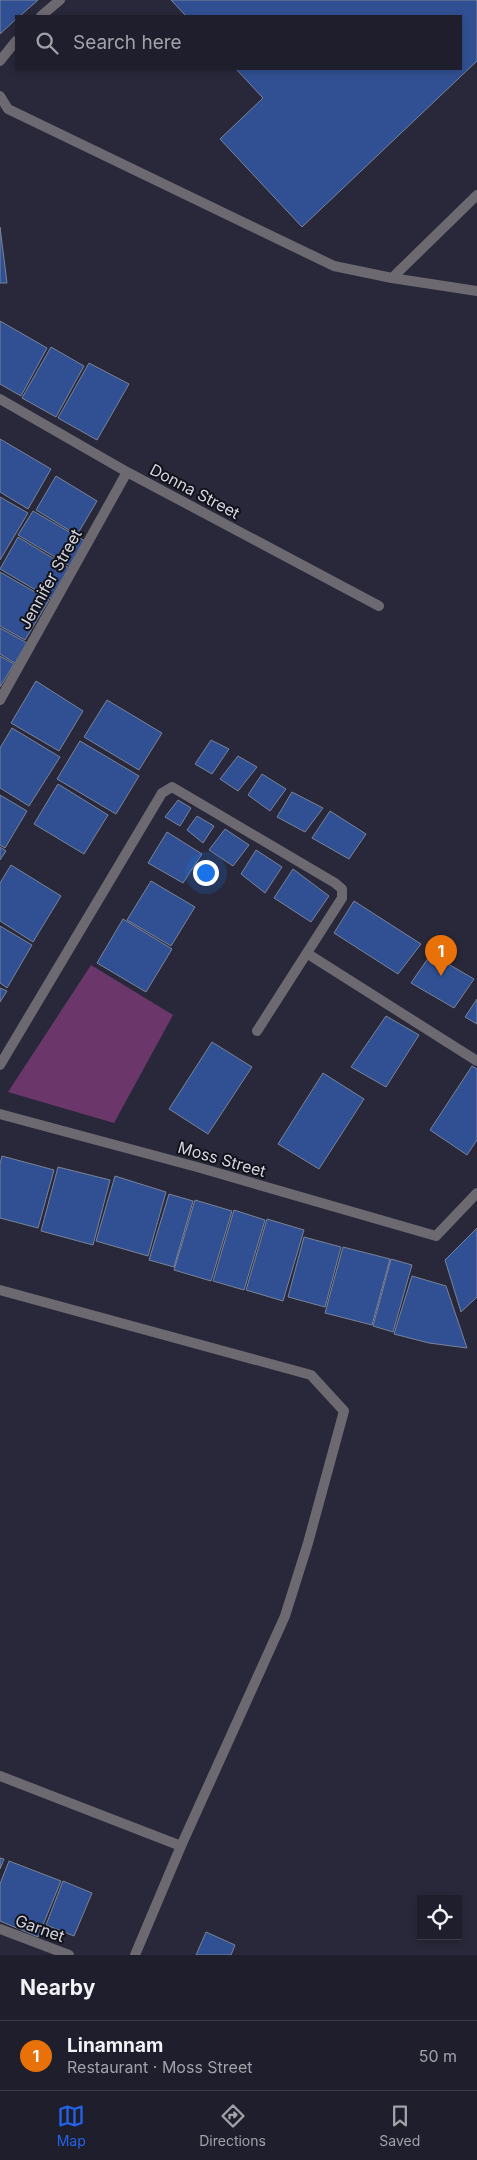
<!DOCTYPE html>
<meta charset="utf-8">
<style>
:root{--surface:#1e1e2c;--page:#2b2b38;--text:#f1f3f6;--muted:#a1a2a9;--line:#3c3c48;--accent:#2563eb}
body{margin:0;font-family:Inter,sans-serif;background:var(--page);color:var(--text)}
.controls{position:absolute;right:15px;bottom:15px;display:grid;overflow:hidden;border-radius:0px;box-shadow:0 2px 8px #0003}
.controls button{width:45px;height:45px;display:grid;place-items:center;padding:0;border:0;border-bottom:1px solid var(--line);background:var(--surface);color:var(--text);font:25px sans-serif}
.you{position:absolute;left:205px;top:872px;width:18px;height:18px;margin:-12px;border:4px solid #fff;border-radius:50%;background:#1a73e8;box-shadow:0 0 0 8px #1a73e833}
.badge{display:grid;place-items:center;width:32px;height:32px;border-radius:50%;background:var(--accent);color:#fff;font-size:16px;font-weight:700}
.pin{position:absolute;translate:-50% -41px;filter:drop-shadow(0 1px 2px #0008)}
.pin::after{content:'';position:absolute;top:26px;width:18px;height:15px;background:inherit;clip-path:polygon(0 0,100% 0,50% 100%)}
.list{margin:0;padding:0;list-style:none}
h2{display:flex;justify-content:space-between;align-items:center;height:65px;margin:0;padding:0 20px;font-size:21px}
h2 small{font-size:16px;font-weight:400;color:var(--muted)}
.list li{display:grid;grid-template-columns:32px 1fr auto;gap:15px;align-items:center;box-sizing:border-box;height:70px;padding:0 20px;border-top:1px solid var(--line)}
.list b{display:block;font-size:19px;white-space:nowrap}
.list p{margin:0;font-size:16px;white-space:nowrap;color:var(--muted)}
.list em{font-size:16px;font-style:normal;color:var(--muted)}
.icon{flex:none;width:28px;height:28px;fill:none;stroke:currentColor;stroke-width:2;stroke-linecap:round;stroke-linejoin:round}
.map{position:relative;flex:none;width:477px;height:1955px;overflow:hidden}
.search{position:absolute;background:var(--surface);box-shadow:0 2px 8px #0003;left:15px;right:15px;top:15px;height:55px;display:flex;align-items:center;gap:12px;box-sizing:border-box;padding:0 18px;border-radius:0px;color:var(--muted);font-size:19px}
.sheet{height:135px;background:var(--surface)}
nav{display:flex;justify-content:space-around;align-items:center;box-sizing:border-box;height:70px;border-top:1px solid var(--line);background:var(--surface);font-size:14px;color:var(--muted)}
nav a{display:grid;justify-items:center;gap:2px}
nav .on{color:var(--accent)}
.map>svg:first-child{display:block}
.green{fill:#6b376a}
.building{fill:#315093;stroke:#798397}
.lines{fill:none;stroke-linecap:round;stroke-linejoin:round}
.lane{stroke:#6d6971;stroke-width:10}
.street{stroke:#6d6971;stroke-width:10}
.labels{text-anchor:middle;stroke-width:4;stroke-linejoin:round;paint-order:stroke}
.street-label{font-size:16px;fill:#d4d5e1;stroke:#12121a}
</style>
<div class="map">
<svg width="477" height="1955" viewBox="0 0 477 1955">
<rect width="100%" height="100%" fill="#28283a"/>
<path class="green" d="M 91,965 L 173,1015 L 114,1123 L 8,1092 Z"/>
<path class="building" d="M 0,0 L 38,0 L 20,16 L 16,16 L 16,19 L 0,34 Z
M 171,0 L 477,0 L 477,61 L 302,227 L 220,139 L 263,98 L 236,69 L 461,69 L 461,16 L 186,16 Z
M 0,227 L 7,283 L 0,283 Z
M 0,321 L 47,348 L 21,396 L 0,384 Z
M 51,347 L 84,366 L 56,417 L 22,398 Z
M 89,363 L 129,384 L 97,440 L 58,418 Z
M 0,439 L 51,469 L 28,509 L 0,492 Z
M 56,476 L 97,501 L 77,535 L 36,510 Z
M 0,497 L 28,513 L 0,560 Z
M 33,511 L 85,541 L 70,566 L 18,535 Z
M 18,537 L 69,568 L 51,599 L 0,569 Z
M 0,572 L 49,600 L 25,640 L 0,626 Z
M 0,628 L 27,643 L 15,663 L 0,654 Z
M 0,656 L 14,664 L 0,687 Z
M 36,681 L 83,711 L 59,751 L 11,723 Z
M 107,700 L 162,733 L 139,770 L 84,737 Z
M 12,728 L 60,757 L 29,806 L 0,788 L 0,748 Z
M 211,740 L 229,749 L 212,774 L 195,764 Z
M 80,741 L 139,776 L 116,814 L 57,779 Z
M 238,756 L 257,767 L 238,791 L 220,779 Z
M 262,774 L 286,789 L 270,811 L 248,795 Z
M 58,784 L 108,815 L 84,854 L 34,824 Z
M 292,792 L 323,808 L 305,832 L 277,817 Z
M 0,795 L 27,811 L 5,848 L 0,845 Z
M 178,800 L 191,808 L 180,826 L 165,817 Z
M 330,811 L 366,834 L 349,859 L 312,838 Z
M 197,816 L 214,826 L 203,843 L 187,830 Z
M 225,829 L 249,845 L 233,866 L 209,850 Z
M 167,832 L 202,854 L 183,883 L 148,863 Z
M 0,847 L 6,851 L 0,860 Z
M 256,850 L 282,867 L 265,893 L 241,874 Z
M 11,865 L 61,896 L 33,942 L 0,921 L 0,883 Z
M 293,869 L 329,896 L 311,922 L 274,898 Z
M 151,881 L 195,907 L 171,946 L 127,920 Z
M 354,901 L 421,944 L 398,974 L 334,933 Z
M 123,919 L 172,949 L 146,992 L 97,963 Z
M 0,926 L 32,945 L 7,988 L 0,983 Z
M 431,954 L 474,979 L 454,1008 L 411,983 Z
M 0,988 L 7,991 L 0,1002 Z
M 477,999 L 477,1024 L 465,1017 Z
M 386,1016 L 419,1035 L 386,1087 L 351,1067 Z
M 212,1042 L 252,1067 L 208,1134 L 169,1109 Z
M 472,1066 L 477,1069 L 477,1140 L 467,1155 L 430,1130 Z
M 323,1073 L 364,1099 L 319,1169 L 278,1144 Z
M 2,1156 L 54,1170 L 38,1228 L 0,1218 L 0,1164 Z
M 58,1167 L 110,1180 L 93,1245 L 41,1231 Z
M 115,1176 L 166,1192 L 148,1256 L 96,1241 Z
M 169,1194 L 193,1201 L 174,1267 L 149,1260 Z
M 195,1200 L 232,1211 L 211,1281 L 174,1270 Z
M 234,1210 L 265,1220 L 244,1290 L 213,1281 Z
M 267,1219 L 304,1230 L 283,1301 L 246,1290 Z
M 477,1228 L 477,1297 L 461,1312 L 445,1260 Z
M 304,1237 L 341,1247 L 325,1307 L 288,1297 Z
M 343,1247 L 390,1259 L 372,1325 L 325,1313 Z
M 391,1259 L 412,1265 L 393,1332 L 373,1326 Z
M 412,1276 L 446,1286 L 467,1348 L 429,1343 L 394,1334 Z
M 0,1858 L 4,1859 L 0,1869 Z
M 9,1861 L 61,1881 L 38,1937 L 0,1921 L 0,1884 Z
M 63,1881 L 92,1893 L 74,1936 L 46,1925 Z
M 206,1932 L 235,1945 L 231,1955 L 196,1955 Z"/>
<g class="lines">
<path class="lane" d="M 41,16 L 60,0
M 0,61 L 16,41
M 0,96 L 8,109 L 334,266 L 392,278 L 477,195
M 392,278 L 477,291"/>
<path class="street" d="M 0,399 L 127,472 L 379,606
M 0,700 L 127,472
M 308,954 L 477,1061
M 0,1065 L 162,793 L 172,787 L 335,883 L 342,889 L 342,898 L 257,1031
M 0,1114 L 197,1167 L 436,1236 L 477,1193
M 0,1290 L 311,1375 L 344,1411 L 308,1543 L 285,1616 L 181,1846 L 135,1955
M 0,1776 L 181,1846
M 0,1929 L 69,1955"/>
</g>
<g class="labels">
<g class="street-label">
<text transform="translate(195 491) rotate(28)" y="6">Donna Street</text>
<text transform="translate(50 579) rotate(-61)" y="6">Jennifer Street</text>
<text transform="translate(222 1159) rotate(16)" y="6">Moss Street</text>
<text transform="translate(40 1928) rotate(20)" y="6">Garnet</text>
</g>
</g>
</svg>
<div class="controls">
<button><svg class="icon" aria-label="locate" viewBox="0 0 24 24"><circle cx="12" cy="12" r="6"/><path d="M12 2v4M12 18v4M2 12h4M18 12h4"/></svg></button>
</div>
<div class="you"></div>
<div class="pin badge" style="left:441px;top:976px;background:#e8710a">1</div>
<div class="search"><svg class="icon" aria-label="search" viewBox="0 0 24 24"><circle cx="10" cy="10" r="6"/><path d="M15 15l6 6"/></svg>Search here</div>
</div>
<section class="sheet">
<h2>Nearby<small></small></h2>
<ul class="list">
<li><span class="badge" style="background:#e8710a">1</span><div><b>Linamnam</b><p>Restaurant · Moss Street</p></div><em>50 m</em></li>
</ul>
</section>
<nav>
<a class="on"><svg class="icon" aria-label="map" viewBox="0 0 24 24"><path d="M3 6l6-2 6 2 6-2v14l-6 2-6-2-6 2zM9 4v14M15 6v14"/></svg>Map</a>
<a><svg class="icon" aria-label="directions" viewBox="0 0 24 24"><path d="M12 3l9 9-9 9-9-9zM9 14v-3h6M13 9l2 2-2 2"/></svg>Directions</a>
<a><svg class="icon" aria-label="saved" viewBox="0 0 24 24"><path d="M7 4h10v16l-5-4-5 4z"/></svg>Saved</a>
</nav>
